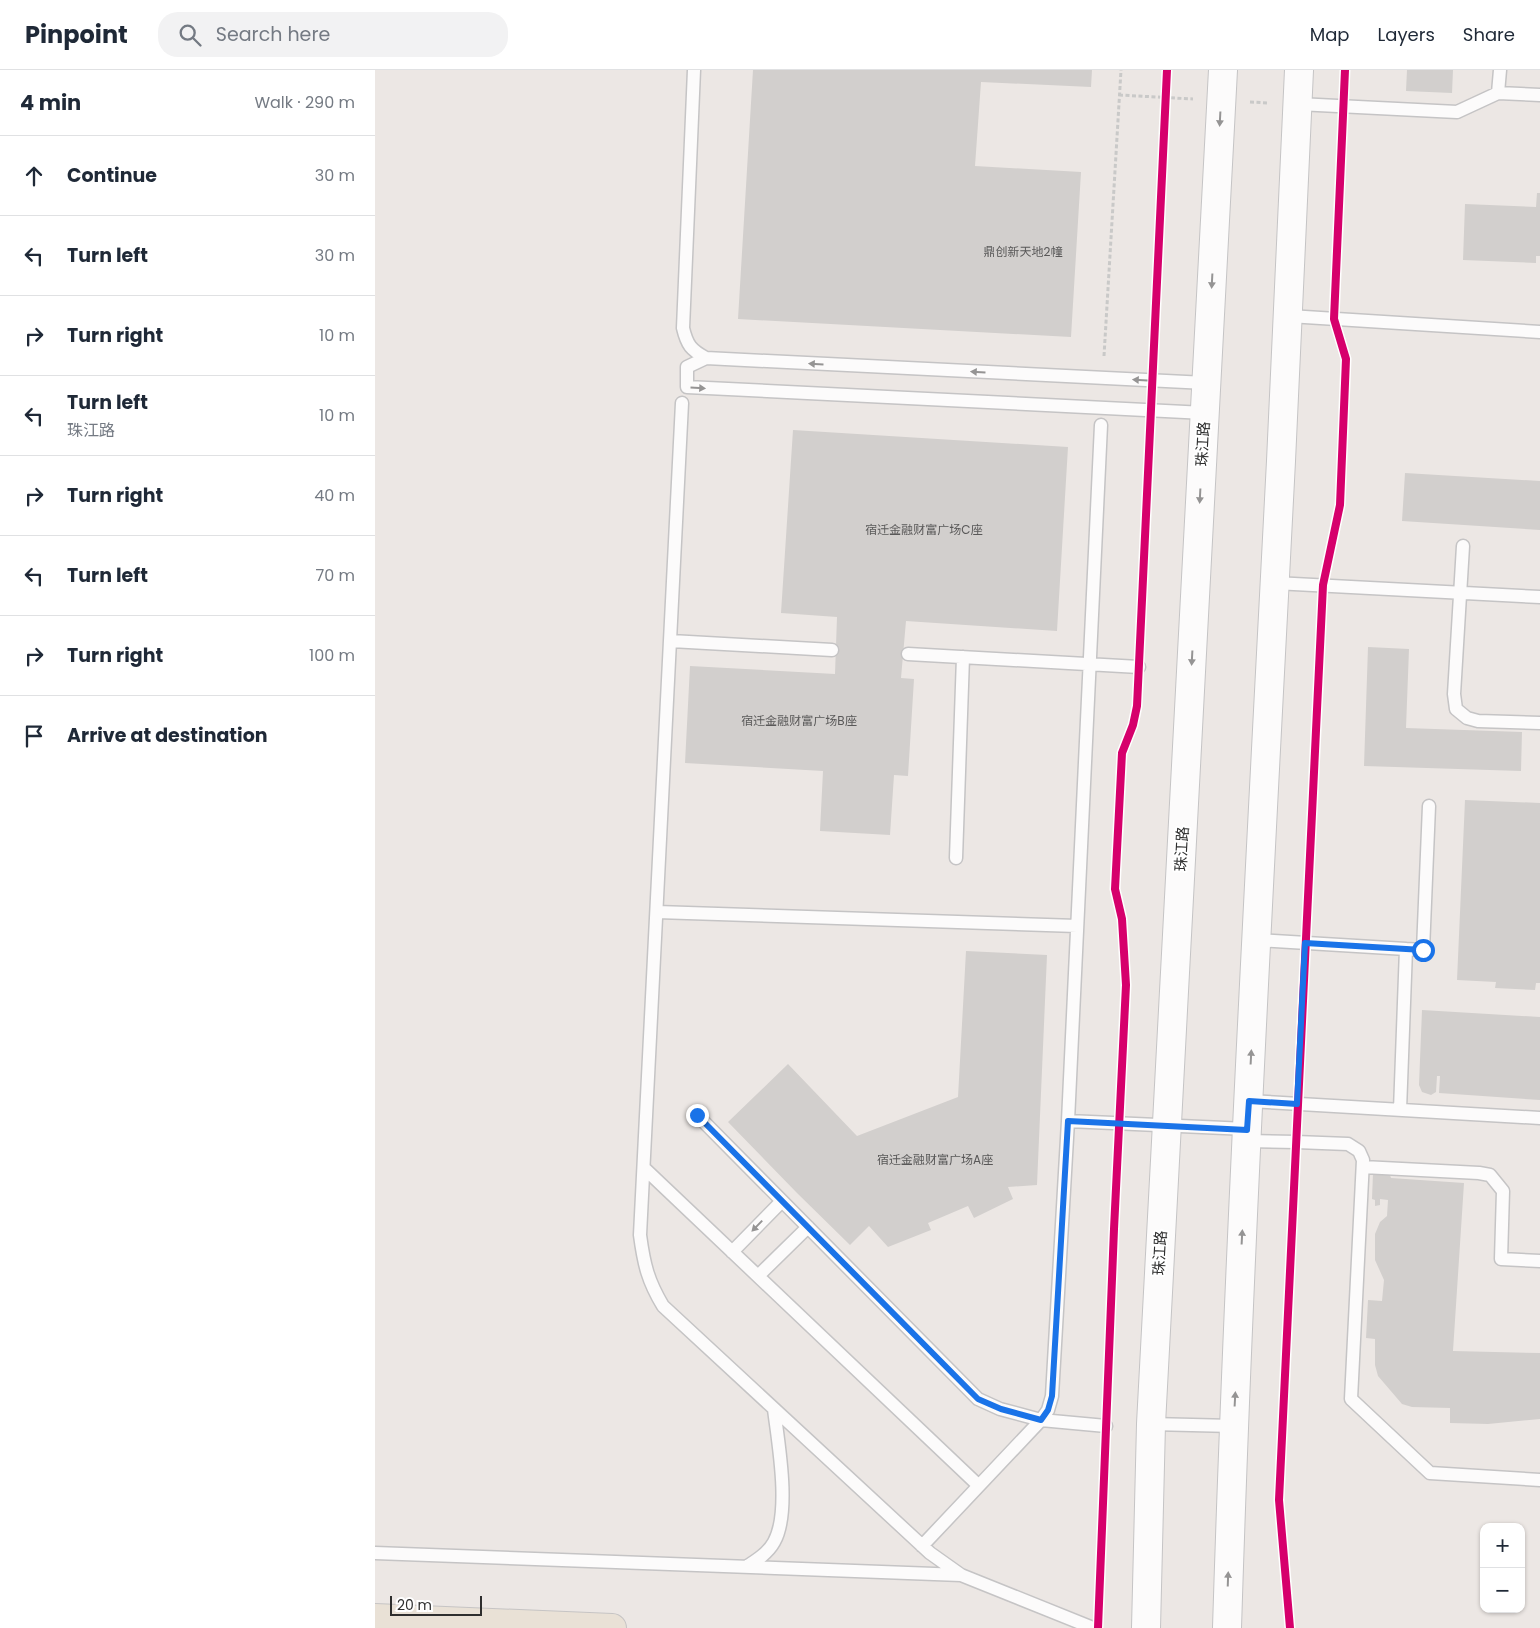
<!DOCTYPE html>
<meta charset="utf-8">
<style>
:root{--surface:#fff;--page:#f2f2f3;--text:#1f2937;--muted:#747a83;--line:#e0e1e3}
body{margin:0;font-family:Poppins,"Noto Sans SC",sans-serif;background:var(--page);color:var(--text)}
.controls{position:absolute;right:15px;bottom:15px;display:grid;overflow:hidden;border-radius:10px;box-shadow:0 1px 4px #0004}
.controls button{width:45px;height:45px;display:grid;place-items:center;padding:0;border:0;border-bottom:1px solid var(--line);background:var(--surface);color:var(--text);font:25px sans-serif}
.scale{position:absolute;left:15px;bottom:12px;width:92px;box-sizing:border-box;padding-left:5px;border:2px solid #2e2e2e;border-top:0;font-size:14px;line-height:18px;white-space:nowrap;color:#2e2e2e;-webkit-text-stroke:4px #fff;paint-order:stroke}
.stop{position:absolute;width:15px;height:15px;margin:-11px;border:4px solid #1a73e8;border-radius:50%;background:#fff}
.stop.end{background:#1a73e8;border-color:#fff;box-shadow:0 1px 5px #0008}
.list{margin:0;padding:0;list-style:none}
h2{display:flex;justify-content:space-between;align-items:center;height:65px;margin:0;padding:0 20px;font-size:21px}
h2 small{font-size:16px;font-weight:400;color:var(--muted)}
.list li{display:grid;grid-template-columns:32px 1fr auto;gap:15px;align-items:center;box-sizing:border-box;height:80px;padding:0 20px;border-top:1px solid var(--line)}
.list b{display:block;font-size:19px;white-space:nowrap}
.list p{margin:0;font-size:16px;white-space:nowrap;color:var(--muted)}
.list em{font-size:16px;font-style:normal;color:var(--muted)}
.icon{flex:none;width:28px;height:28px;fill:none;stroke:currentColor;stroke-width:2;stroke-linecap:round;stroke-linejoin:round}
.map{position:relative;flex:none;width:1165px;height:1558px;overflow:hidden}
header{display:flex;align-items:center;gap:30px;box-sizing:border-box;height:70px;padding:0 25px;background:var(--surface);border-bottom:1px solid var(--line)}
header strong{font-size:24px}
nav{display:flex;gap:28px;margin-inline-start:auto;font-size:18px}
.search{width:350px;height:45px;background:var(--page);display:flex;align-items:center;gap:12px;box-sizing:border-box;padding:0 18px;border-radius:20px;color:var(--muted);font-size:19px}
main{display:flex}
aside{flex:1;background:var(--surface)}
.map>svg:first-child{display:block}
.building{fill:#d2cfcd}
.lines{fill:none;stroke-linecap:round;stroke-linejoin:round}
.service-casing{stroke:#c5c4c5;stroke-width:15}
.tertiary-casing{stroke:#c5c4c5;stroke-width:30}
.primary-casing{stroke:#c6c4c4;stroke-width:30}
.path{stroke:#c9c9c8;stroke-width:3;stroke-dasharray:4 2.5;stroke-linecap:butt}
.service{stroke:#fcfbfb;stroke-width:12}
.tertiary{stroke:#fcfbfb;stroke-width:28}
.primary{stroke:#e9e1d6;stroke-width:28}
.cycleway-casing{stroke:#fff;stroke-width:11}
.cycleway{stroke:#d6006c;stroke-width:8}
.oneway{fill:#959494}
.route{stroke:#1a73e8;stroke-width:6}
.labels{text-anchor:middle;stroke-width:4;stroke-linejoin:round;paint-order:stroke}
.number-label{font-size:12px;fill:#595858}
.street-label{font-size:15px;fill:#2e2e2e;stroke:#fff}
</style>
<header>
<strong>Pinpoint</strong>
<div class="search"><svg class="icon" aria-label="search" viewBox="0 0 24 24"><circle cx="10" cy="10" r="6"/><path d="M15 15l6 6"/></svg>Search here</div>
<nav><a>Map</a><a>Layers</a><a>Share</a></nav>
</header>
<main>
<aside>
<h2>4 min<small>Walk · 290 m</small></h2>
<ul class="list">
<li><svg class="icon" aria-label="ahead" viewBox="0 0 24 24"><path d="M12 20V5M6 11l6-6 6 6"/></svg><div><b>Continue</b></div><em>30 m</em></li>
<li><svg class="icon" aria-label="left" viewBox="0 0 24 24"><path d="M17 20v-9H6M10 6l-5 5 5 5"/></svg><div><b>Turn left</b></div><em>30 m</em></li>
<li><svg class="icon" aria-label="right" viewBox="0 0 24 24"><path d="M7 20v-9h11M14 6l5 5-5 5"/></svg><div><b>Turn right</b></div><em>10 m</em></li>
<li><svg class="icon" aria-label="left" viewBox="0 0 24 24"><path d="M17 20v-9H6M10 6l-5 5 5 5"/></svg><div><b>Turn left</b><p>珠江路</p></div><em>10 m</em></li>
<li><svg class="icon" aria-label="right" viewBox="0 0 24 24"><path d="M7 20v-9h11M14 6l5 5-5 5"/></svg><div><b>Turn right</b></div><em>40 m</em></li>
<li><svg class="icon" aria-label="left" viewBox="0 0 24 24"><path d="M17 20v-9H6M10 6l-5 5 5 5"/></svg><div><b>Turn left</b></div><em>70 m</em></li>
<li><svg class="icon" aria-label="right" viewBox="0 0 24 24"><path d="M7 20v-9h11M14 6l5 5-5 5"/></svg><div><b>Turn right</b></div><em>100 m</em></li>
<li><svg class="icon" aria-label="arrive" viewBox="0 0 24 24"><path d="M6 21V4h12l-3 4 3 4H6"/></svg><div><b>Arrive at destination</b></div></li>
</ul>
</aside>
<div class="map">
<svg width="1165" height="1558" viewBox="0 0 1165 1558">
<rect width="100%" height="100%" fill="#ece7e4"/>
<path class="building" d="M 378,0 L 717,0 L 716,17 L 606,12 L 600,96 L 706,102 L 696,267 L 363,249 Z
M 1032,0 L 1078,0 L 1077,23 L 1031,21 Z
M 1162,123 L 1165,123 L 1165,186 L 1161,186 L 1161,193 L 1088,190 L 1090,134 L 1161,137 Z
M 418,360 L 693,377 L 682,561 L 531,551 L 526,608 L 539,609 L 533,706 L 519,705 L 515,765 L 445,761 L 448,701 L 310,693 L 315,596 L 460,604 L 462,547 L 406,543 Z
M 1030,403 L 1165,411 L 1165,460 L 1027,451 Z
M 993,577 L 1034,579 L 1031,658 L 1147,662 L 1146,701 L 989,696 Z
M 1090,730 L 1165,733 L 1165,913 L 1161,913 L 1160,920 L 1120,918 L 1121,912 L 1082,910 Z
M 591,881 L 672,885 L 662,1115 L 633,1117 L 638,1129 L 599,1148 L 593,1136 L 553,1153 L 556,1160 L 513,1177 L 494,1156 L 475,1175 L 422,1123 L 353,1052 L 413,994 L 482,1066 L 583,1027 Z
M 1047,940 L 1165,947 L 1165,1030 L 1064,1023 L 1065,1006 L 1062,1006 L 1061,1022 L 1056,1025 L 1047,1022 L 1044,1015 Z
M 998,1103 L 1015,1105 L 1016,1108 L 1089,1113 L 1078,1281 L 1165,1283 L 1165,1349 L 1113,1354 L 1075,1353 L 1075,1338 L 1037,1337 L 1027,1334 L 1003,1306 L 1000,1295 L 1000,1269 L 991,1268 L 993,1230 L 1007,1231 L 1009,1210 L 1000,1190 L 1000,1164 L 1005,1152 L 1012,1146 L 1013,1130 L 1005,1129 L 1005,1135 L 1000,1136 L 1000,1130 L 997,1129 Z"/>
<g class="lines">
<g class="service-casing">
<path id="service" d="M 319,0 L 308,258 C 312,275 316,280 331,288
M 1123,23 L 1125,0
M 923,34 L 1082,42 L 1123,23 L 1165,25
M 914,246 L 1165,262
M 307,333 L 265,1165 C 269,1195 273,1211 288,1236 L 555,1483 L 586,1505 L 718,1558
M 830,343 L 312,317 L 312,297 L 331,288 L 831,313
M 1088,476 L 1079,624 L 1081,639 L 1092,648 L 1103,651 L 1165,653
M 900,513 L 1165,527
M 296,571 L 457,580
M 533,584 L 764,597
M 581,788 L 588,587
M 282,842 L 702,856
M 882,870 L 1031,879
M 874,1031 L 1165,1048
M 1025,1040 L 1031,879 L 1048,880 L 1054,736
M 322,1045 L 603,1329 L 625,1339 L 666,1350 L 731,1356
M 693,1051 L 872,1059
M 871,1071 L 921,1072 L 973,1074 L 984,1081 L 988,1090 L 976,1329 L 1055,1403 L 1165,1410
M 988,1097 L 1104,1103 L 1115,1105 L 1128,1121 L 1126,1189 L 1165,1191
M 269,1098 L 603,1415
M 357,1182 L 407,1131
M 383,1206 L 433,1157
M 776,1354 L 858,1356
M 547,1476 L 666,1350 L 673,1340 L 677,1326 L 693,1051 L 726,355
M 0,1483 L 586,1505
M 371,1497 C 382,1490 393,1483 399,1472 C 416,1442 403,1372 399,1339"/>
</g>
<g class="tertiary-casing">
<path id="tertiary" d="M 771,1558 L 776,1354 L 848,0
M 852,1558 C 864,1169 886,780 906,391 C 913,261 917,130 924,0"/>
</g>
<g class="primary-casing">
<path id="primary" d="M 0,1548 L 237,1558"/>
</g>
<path class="path" d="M 744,25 L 818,29
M 875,32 L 893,33
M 729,286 L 746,0"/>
<use href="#service" class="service"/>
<use href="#tertiary" class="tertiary"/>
<use href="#primary" class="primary"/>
<g class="cycleway-casing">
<path id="cycleway" d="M 723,1558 L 739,1159 L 751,915 L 747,849 L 740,819 L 747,683 L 758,655 L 762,636 L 792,0
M 915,1558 L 904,1430 L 948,515 L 965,435 L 971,289 L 959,249 L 970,0"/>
</g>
<use href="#cycleway" class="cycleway"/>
</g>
<defs><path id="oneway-solid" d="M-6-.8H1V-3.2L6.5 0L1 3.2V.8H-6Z" transform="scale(1.25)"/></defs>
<g class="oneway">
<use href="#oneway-solid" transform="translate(845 49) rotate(93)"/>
<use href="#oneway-solid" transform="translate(837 211) rotate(93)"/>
<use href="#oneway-solid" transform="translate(441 294) rotate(-177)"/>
<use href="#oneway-solid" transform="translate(603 302) rotate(-177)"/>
<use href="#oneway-solid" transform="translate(765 310) rotate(-177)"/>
<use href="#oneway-solid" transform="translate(323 318) rotate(3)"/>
<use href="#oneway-solid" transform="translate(825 426) rotate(93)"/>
<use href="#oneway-solid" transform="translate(817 588) rotate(93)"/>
<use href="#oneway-solid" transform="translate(876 987) rotate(-87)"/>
<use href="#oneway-solid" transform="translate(382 1156) rotate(134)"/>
<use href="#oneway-solid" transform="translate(867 1167) rotate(-87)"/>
<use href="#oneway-solid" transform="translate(860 1329) rotate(-87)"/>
<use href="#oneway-solid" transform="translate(853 1509) rotate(-88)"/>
</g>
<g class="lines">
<path class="route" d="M 322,1045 L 603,1329 L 626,1339 L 666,1350 L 673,1340 L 677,1326 L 693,1051 L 872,1060 L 874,1031 L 922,1034 L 930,873 L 1048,880"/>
</g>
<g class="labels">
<g class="number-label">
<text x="648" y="186">鼎创新天地2幢</text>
<text x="549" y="464">宿迁金融财富广场C座</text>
<text x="424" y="655">宿迁金融财富广场B座</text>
<text x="560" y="1094">宿迁金融财富广场A座</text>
</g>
<g class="street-label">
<text transform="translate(828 374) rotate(-87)" y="5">珠江路</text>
<text transform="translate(807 779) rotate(-87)" y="5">珠江路</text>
<text transform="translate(785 1183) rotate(-87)" y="5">珠江路</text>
</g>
</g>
</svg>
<div class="controls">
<button>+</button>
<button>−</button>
</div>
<div class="scale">20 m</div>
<div class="stop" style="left:1048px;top:880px"></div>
<div class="stop end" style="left:322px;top:1045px"></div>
</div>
</main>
